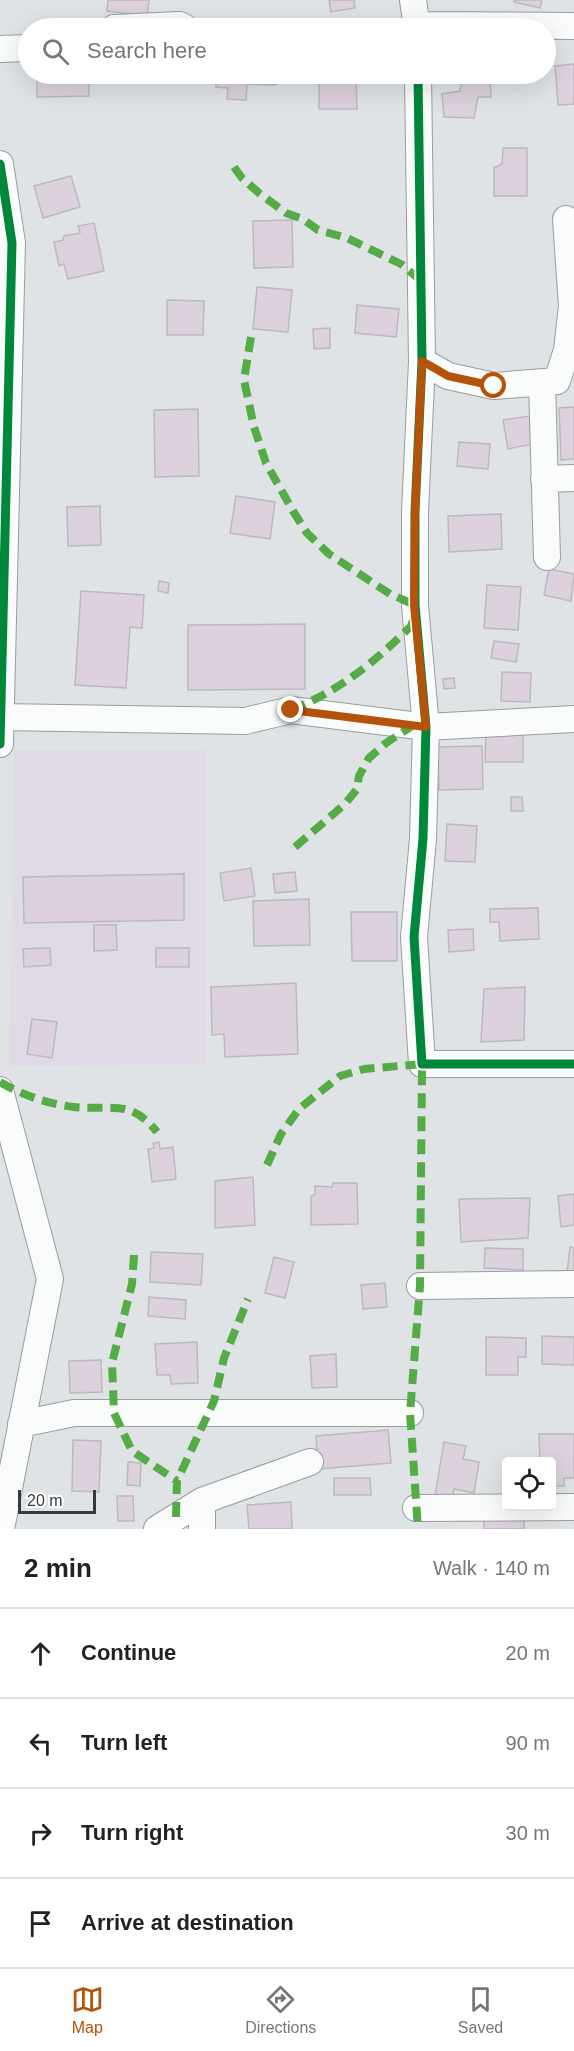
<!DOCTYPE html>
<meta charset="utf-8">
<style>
:root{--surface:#fff;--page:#f6f6f6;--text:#222;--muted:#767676;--line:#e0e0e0;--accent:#b45309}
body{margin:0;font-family:Arial,sans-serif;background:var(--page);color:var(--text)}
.controls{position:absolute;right:18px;bottom:18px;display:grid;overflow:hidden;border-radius:6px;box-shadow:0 6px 24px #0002}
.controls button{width:54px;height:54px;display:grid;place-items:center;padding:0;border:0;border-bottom:2px solid var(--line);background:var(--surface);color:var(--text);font:30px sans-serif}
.scale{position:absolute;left:18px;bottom:15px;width:78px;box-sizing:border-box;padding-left:6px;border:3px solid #37393c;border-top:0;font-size:16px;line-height:21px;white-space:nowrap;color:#37393c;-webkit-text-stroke:4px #fff;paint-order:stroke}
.stop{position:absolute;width:18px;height:18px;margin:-14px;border:4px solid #b45309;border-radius:50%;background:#fff}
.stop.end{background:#b45309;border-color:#fff;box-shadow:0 2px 6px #0008}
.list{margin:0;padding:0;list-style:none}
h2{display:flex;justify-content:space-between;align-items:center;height:78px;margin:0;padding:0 24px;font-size:26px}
h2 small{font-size:20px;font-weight:400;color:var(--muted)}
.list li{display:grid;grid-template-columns:39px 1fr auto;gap:18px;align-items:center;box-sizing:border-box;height:90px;padding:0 24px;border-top:2px solid var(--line)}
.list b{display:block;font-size:22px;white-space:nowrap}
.list em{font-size:20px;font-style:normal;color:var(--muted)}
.icon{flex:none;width:33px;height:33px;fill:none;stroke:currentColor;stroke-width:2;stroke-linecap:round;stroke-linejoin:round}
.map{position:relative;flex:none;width:574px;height:1529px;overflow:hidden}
.search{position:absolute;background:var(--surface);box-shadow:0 6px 24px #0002;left:18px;right:18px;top:18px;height:66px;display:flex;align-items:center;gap:15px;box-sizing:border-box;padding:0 21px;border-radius:33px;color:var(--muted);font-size:22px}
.sheet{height:438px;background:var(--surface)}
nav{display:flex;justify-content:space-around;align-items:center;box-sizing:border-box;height:84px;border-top:2px solid var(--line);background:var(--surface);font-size:16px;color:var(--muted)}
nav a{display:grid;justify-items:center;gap:3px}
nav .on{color:var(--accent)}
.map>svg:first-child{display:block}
.education{fill:#dfdae6}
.building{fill:#dcd1dc;stroke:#bababd;stroke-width:1.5}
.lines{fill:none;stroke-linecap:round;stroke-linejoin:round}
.minor-casing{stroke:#9a9d9f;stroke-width:28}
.minor{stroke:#fafbfb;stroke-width:26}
.quiet{stroke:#55ac46;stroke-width:8;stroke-dasharray:15 8;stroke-linecap:butt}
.cycleway-casing{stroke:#fff;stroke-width:13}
.cycleway{stroke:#00873e;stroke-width:9}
.route{stroke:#b45309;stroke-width:8}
</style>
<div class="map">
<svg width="574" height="1529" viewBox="0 0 574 1529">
<rect width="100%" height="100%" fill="#dfe3e6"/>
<path class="education" d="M 14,750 L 205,750 L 205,1064 L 10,1066 Z"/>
<path class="building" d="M 108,0 L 149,0 L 147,16 L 107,11 Z
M 329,0 L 354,0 L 355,8 L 331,12 Z
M 514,0 L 542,0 L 540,8 L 514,2 Z
M 574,64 L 574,104 L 558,105 L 555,66 Z
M 37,74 L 89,74 L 89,96 L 37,97 Z
M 216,74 L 276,74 L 276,85 L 247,84 L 246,100 L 227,99 L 228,88 L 216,87 Z
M 319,74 L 356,74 L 357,109 L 319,109 Z
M 462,74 L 490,74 L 491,97 L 478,97 L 474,118 L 444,117 L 442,94 L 460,91 Z
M 503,148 L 527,148 L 527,196 L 494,196 L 494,168 L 502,164 Z
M 71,176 L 80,207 L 43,218 L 34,186 Z
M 292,220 L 293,267 L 254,268 L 253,221 Z
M 94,223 L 104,271 L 68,279 L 64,264 L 59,266 L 54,242 L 63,240 L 64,236 L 80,233 L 78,226 Z
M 257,287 L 292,290 L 288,332 L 253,329 Z
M 167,300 L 204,301 L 203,335 L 167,335 Z
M 357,305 L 399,309 L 396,337 L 355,333 Z
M 330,328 L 330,348 L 314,349 L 313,329 Z
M 574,407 L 574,459 L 561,460 L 559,408 Z
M 198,409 L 199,476 L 155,477 L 154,410 Z
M 530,416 L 532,444 L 508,449 L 503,420 Z
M 459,442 L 490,444 L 488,469 L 457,466 Z
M 236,496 L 275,502 L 270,539 L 230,533 Z
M 100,506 L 101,545 L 68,546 L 67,507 Z
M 501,514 L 502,549 L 449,552 L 448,516 Z
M 549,569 L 574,574 L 571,601 L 544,595 Z
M 159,581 L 169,583 L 168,593 L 158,591 Z
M 487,585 L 521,587 L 518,630 L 484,628 Z
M 81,591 L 144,595 L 142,628 L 130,627 L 126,688 L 75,685 Z
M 305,624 L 305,689 L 188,690 L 188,625 Z
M 494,641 L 519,644 L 516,662 L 491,658 Z
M 502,672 L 531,673 L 530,702 L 501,701 Z
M 454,678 L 455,688 L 444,689 L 443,679 Z
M 486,733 L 523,733 L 523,762 L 485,762 Z
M 482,746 L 483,789 L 439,790 L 438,747 Z
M 511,797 L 522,797 L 523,811 L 511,811 Z
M 447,824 L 477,826 L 475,862 L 445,861 Z
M 251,868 L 255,896 L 224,901 L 220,873 Z
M 295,872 L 297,891 L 275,893 L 273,874 Z
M 184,874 L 184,920 L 24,923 L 23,877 Z
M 309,899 L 310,945 L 254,946 L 253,901 Z
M 538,908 L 539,939 L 500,941 L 499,922 L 490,922 L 490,909 Z
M 351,912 L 397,912 L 397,961 L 352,961 Z
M 94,925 L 116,925 L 117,950 L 94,951 Z
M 473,929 L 474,950 L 449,952 L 448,930 Z
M 50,948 L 51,965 L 24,967 L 23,949 Z
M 156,948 L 189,948 L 189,967 L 156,967 Z
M 296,983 L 298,1054 L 225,1057 L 224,1034 L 212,1035 L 211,987 Z
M 525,987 L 524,1040 L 481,1042 L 484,989 Z
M 32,1019 L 57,1022 L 52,1058 L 27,1054 Z
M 159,1142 L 160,1149 L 173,1147 L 176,1179 L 152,1182 L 148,1149 L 154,1148 L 153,1143 Z
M 253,1177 L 255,1225 L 215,1228 L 215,1181 Z
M 333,1183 L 357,1183 L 358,1224 L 311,1225 L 311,1196 L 315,1195 L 315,1186 L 332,1187 Z
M 574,1194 L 574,1225 L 561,1227 L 558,1196 Z
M 530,1198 L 528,1238 L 461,1242 L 459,1199 Z
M 570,1247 L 574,1248 L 574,1274 L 567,1273 Z
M 485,1248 L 523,1249 L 523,1270 L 484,1268 Z
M 151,1252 L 203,1254 L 201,1285 L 150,1282 Z
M 274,1257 L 294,1262 L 285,1298 L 265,1293 Z
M 385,1283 L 387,1307 L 363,1309 L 361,1285 Z
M 149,1297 L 186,1300 L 185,1319 L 148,1316 Z
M 542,1336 L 574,1337 L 574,1365 L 542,1364 Z
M 486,1337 L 526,1338 L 526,1357 L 518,1357 L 518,1375 L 486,1375 Z
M 197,1342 L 198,1383 L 171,1384 L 170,1375 L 157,1375 L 155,1344 Z
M 336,1354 L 337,1387 L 312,1388 L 310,1356 Z
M 101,1360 L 102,1392 L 70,1393 L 69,1361 Z
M 388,1430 L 391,1463 L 318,1469 L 316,1436 Z
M 539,1434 L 574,1434 L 574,1478 L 564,1478 L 564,1486 L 552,1486 L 552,1462 L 540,1462 Z
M 73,1440 L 101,1441 L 99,1492 L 72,1491 Z
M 444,1442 L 466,1446 L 463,1459 L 479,1462 L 474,1493 L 454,1489 L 451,1505 L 434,1502 Z
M 128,1462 L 141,1463 L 140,1486 L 127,1485 Z
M 334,1478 L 370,1478 L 371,1495 L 334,1495 Z
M 117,1496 L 133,1496 L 134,1521 L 118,1521 Z
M 291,1502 L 292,1529 L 249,1529 L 247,1505 Z
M 484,1516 L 524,1516 L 524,1529 L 484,1529 Z"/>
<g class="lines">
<g class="minor-casing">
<path id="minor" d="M 413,0 L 417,28
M 417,25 L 574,26
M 114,28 L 180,25 L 185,28
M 0,49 L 28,48
M 418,74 L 422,361 L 415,512 L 415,605 L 426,727 L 423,839 L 414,937 L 422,1064 L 574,1064
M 0,164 L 12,243 L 0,744
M 422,361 L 448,376 L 494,386 L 557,381
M 557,381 L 567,350 L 572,306 L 566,219
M 542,383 L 547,557
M 544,479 L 574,478
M 1,717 L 245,721 L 291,710 L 426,727 L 574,719
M 0,1090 L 50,1279 L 1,1529
M 420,1286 L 574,1284
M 21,1424 L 74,1413 L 410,1413
M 416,1508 L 574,1507
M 157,1529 L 202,1501 L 310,1462
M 202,1529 L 202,1501"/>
</g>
<use href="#minor" class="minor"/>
<path class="quiet" d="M 234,167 L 242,178 L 259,193 L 286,213 L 303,219 L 318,230 L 347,238 L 401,264 L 420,280
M 251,337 L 244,380 L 254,427 L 266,463 L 293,511 L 307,533 L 329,554 L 390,594 L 415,605
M 291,710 C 339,691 375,662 411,626 L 414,618
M 295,847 L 345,804 L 357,789 L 359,776 L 369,758 L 386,743 L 412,726
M 0,1082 C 22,1095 48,1104 74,1107 C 112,1111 130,1098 157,1132
M 267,1165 L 281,1134 L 299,1109 L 340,1076 L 364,1069 L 422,1064 L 420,1286 L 410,1413 L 418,1529
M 134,1255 L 132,1284 L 112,1363 L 114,1413 L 132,1451 L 177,1481
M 176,1517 L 177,1481 L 214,1401 L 224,1358 L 248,1299"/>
<g class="cycleway-casing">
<path id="cycleway" d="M 418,74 L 422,361 L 415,512 L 415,605 L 426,727 L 423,839 L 414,937 L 422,1064 L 574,1064
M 0,164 L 12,243 L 0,744"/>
</g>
<use href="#cycleway" class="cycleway"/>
</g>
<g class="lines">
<path class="route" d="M 291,710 L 426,727 L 414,605 L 415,512 L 422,361 L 448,376 L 494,386"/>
</g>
</svg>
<div class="controls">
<button><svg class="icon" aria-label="locate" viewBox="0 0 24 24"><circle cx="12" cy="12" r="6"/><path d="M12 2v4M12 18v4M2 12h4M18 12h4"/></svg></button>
</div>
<div class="scale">20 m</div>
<div class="stop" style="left:494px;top:386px"></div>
<div class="stop end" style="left:291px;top:710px"></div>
<div class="search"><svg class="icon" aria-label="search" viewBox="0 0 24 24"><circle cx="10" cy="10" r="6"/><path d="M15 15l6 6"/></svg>Search here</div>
</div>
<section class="sheet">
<h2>2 min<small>Walk · 140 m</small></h2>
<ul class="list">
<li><svg class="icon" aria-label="ahead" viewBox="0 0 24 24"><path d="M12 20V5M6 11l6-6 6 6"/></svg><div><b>Continue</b></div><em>20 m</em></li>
<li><svg class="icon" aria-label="left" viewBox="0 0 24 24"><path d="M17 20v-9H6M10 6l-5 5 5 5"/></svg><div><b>Turn left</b></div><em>90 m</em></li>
<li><svg class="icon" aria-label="right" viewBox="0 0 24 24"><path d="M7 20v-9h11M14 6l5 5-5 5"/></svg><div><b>Turn right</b></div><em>30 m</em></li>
<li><svg class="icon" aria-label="arrive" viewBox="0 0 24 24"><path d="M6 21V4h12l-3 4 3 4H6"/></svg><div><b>Arrive at destination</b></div></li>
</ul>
</section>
<nav>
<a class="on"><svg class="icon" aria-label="map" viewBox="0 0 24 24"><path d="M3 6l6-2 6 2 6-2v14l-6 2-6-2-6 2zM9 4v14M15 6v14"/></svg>Map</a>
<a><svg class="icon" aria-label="directions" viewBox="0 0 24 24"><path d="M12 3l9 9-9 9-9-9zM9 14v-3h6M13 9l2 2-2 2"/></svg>Directions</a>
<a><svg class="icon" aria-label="saved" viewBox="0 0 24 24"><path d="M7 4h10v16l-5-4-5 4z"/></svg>Saved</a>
</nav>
